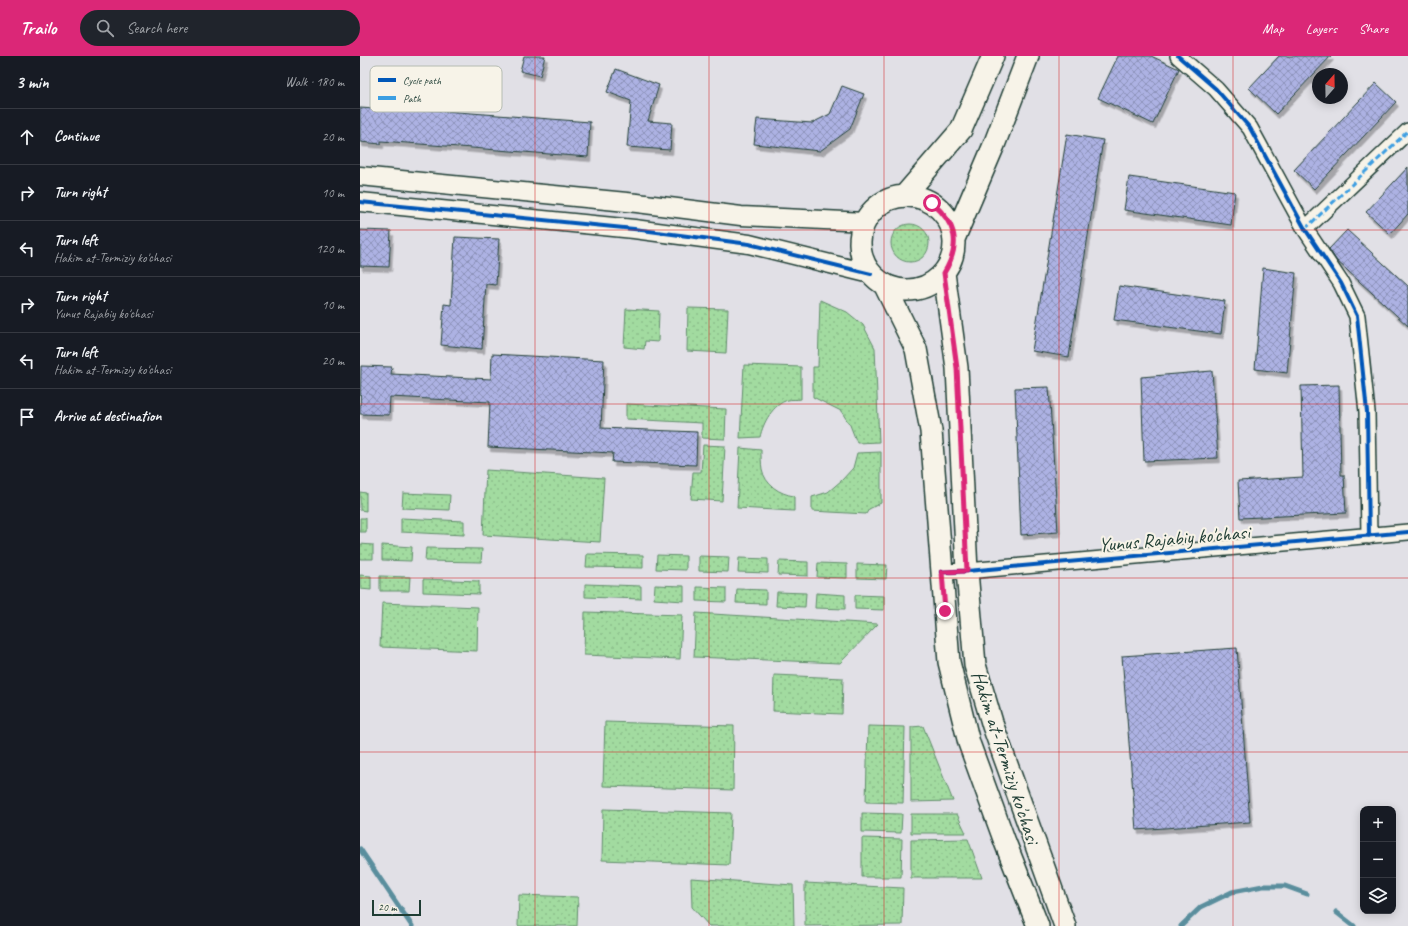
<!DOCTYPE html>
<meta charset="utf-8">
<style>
:root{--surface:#171b24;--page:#20242c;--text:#f1f3f6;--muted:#9ea1a6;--line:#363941;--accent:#db2777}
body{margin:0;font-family:Caveat,sans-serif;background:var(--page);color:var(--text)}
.controls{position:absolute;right:12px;bottom:12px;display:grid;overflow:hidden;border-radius:8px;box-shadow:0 2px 10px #0003}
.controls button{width:36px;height:36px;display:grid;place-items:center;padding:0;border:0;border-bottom:1px solid var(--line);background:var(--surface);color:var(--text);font:20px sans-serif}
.compass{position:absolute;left:952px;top:12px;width:36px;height:36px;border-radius:50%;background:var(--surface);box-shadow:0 2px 10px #0003;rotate:20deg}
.scale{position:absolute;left:12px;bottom:10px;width:49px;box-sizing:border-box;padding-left:4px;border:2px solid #1f3d34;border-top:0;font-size:11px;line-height:14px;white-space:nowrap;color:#1f3d34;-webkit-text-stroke:3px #f7f3e8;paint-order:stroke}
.stop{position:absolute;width:12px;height:12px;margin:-9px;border:3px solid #db2777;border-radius:50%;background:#fff}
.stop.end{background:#db2777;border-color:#fff;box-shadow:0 1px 4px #0008}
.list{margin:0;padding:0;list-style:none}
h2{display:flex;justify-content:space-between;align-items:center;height:52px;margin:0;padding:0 16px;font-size:17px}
h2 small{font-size:13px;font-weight:400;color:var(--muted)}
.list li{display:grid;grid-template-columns:26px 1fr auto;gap:12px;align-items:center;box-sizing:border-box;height:56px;padding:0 16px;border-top:1px solid var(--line)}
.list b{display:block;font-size:15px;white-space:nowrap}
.list p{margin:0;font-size:13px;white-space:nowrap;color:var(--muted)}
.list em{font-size:13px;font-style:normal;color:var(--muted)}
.icon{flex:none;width:22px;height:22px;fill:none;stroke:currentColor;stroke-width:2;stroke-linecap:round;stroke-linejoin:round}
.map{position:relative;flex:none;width:1048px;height:870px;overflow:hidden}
header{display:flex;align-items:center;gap:24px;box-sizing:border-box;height:56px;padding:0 20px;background:var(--accent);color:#fff}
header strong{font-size:19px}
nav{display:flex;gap:22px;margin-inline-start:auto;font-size:14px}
.search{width:280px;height:36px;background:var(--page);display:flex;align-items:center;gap:10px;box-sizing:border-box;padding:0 14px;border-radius:22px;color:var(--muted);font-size:15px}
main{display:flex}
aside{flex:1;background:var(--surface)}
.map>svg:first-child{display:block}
.grass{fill:url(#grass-dots);stroke:#608c6a}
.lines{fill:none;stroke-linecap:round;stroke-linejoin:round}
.stream{stroke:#5a8e9d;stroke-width:5}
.building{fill:url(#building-cross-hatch);stroke:#1f3d34;filter:url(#shadow)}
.minor-casing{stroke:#1f3d34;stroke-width:18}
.tertiary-casing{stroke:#1f3d34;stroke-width:21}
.secondary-casing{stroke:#1f3d34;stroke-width:24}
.minor{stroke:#f7f3e8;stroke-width:15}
.tertiary{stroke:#f7f3e8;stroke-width:18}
.secondary{stroke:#f7f3e8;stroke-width:21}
.quiet{stroke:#3c9ee2;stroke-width:3;stroke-dasharray:6 3;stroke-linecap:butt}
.cycleway-casing{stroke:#f7f3e8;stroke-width:6}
.cycleway{stroke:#0057b8;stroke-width:4}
.route{stroke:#db2777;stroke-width:5}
.grid{fill:none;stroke:#d62828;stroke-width:1;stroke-opacity:0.55}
.labels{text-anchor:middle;stroke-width:4;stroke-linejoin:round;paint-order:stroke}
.street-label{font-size:20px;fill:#1f3d34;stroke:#f7f3e8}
.key{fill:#f7f3e8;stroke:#b6bcb2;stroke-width:1}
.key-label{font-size:11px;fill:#1f3d34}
</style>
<header>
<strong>Trailo</strong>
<div class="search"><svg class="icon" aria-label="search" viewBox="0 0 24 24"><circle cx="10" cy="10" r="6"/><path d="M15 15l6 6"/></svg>Search here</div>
<nav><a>Map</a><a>Layers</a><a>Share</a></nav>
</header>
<main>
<aside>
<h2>3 min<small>Walk · 180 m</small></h2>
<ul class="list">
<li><svg class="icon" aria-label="ahead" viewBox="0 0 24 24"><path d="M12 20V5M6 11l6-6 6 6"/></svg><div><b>Continue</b></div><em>20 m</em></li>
<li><svg class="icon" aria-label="right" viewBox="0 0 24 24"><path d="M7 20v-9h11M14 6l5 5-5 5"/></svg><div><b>Turn right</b></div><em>10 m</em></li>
<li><svg class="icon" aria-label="left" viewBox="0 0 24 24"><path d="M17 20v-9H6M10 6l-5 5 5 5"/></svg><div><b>Turn left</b><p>Hakim at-Termiziy ko'chasi</p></div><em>120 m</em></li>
<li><svg class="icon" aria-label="right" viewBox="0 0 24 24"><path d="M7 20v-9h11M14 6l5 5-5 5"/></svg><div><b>Turn right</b><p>Yunus Rajabiy ko'chasi</p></div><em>10 m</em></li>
<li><svg class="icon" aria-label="left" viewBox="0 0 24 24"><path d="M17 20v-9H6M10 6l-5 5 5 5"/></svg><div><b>Turn left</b><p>Hakim at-Termiziy ko'chasi</p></div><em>20 m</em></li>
<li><svg class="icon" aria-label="arrive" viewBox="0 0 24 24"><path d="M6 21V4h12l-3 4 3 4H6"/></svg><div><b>Arrive at destination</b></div></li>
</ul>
</aside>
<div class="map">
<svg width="1048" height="870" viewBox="0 0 1048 870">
<defs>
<pattern id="grass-dots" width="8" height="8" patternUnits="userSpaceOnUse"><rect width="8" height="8" fill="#a2dba0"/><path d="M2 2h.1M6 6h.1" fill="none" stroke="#8bbd8a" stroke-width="1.8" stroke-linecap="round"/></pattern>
<pattern id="building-cross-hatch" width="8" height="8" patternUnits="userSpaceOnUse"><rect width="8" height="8" fill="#adb2e3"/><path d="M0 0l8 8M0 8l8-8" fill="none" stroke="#8c92b9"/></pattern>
<filter id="shadow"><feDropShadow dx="2.5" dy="4.5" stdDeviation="0" flood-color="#0004"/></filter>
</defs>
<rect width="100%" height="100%" fill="#e1e0e6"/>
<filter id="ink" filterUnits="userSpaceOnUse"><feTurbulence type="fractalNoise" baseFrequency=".025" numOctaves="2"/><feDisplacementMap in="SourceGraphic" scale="8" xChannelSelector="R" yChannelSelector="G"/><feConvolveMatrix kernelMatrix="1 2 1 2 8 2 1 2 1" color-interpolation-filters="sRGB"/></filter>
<g filter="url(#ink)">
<path class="grass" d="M531 187a19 19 0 1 1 38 0a19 19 0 1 1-38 0Z
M 460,244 L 487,256 L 503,269 L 515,292 L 519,386 L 497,387 L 490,369 L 481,355 L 453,341 L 453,311 L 458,311 Z
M 328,252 L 368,253 L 366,297 L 327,295 Z
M 266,253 L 299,255 L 298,286 L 285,285 L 284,293 L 264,291 Z
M 384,309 L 441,311 L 441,343 C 437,344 431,343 428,344 C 413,348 403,367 400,381 L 380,382 Z
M 266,348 L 366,353 L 365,383 L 342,382 L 342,367 L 266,363 Z
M 343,389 L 365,390 L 362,445 L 331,443 L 333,416 L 341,416 Z
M 380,392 L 401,394 C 401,400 401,407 402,413 C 405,429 420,438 434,440 L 434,455 L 377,452 Z
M 521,396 L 521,447 L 509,453 L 506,458 L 452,455 L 452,441 L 468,436 L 482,424 L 493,412 L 497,397 Z
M 126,414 L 244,422 L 240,486 L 123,479 Z
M 0,436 L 6,437 L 6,455 L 0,454 Z
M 43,437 L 90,439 L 89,454 L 42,452 Z
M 0,462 L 6,462 L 6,476 L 0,476 Z
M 41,462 L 104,465 L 104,479 L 41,476 Z
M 0,488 L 13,489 L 13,503 L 0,503 Z
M 22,489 L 52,491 L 51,505 L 22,504 Z
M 66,492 L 122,493 L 121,506 L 65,505 Z
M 227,498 L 283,499 L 283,512 L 226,511 Z
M 297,499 L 326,500 L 326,514 L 296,513 Z
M 339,500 L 369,501 L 368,516 L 339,515 Z
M 379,502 L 408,503 L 408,517 L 378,516 Z
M 419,505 L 448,506 L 448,520 L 418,519 Z
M 458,507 L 487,508 L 487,522 L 457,521 Z
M 497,508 L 527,509 L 526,523 L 497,522 Z
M 0,519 L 11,520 L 11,534 L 0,533 Z
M 20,520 L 50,521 L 49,535 L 20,535 Z
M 63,523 L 119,525 L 119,538 L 63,536 Z
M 225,528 L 281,530 L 281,543 L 225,541 Z
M 295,529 L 324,530 L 324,545 L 294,543 Z
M 337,531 L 366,532 L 366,546 L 337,545 Z
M 377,533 L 406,534 L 406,548 L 376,547 Z
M 417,536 L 446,537 L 445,551 L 416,550 Z
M 456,537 L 485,539 L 485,553 L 455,552 Z
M 495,539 L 524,540 L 524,554 L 495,553 Z
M 22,547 L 118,551 L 117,595 L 20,591 Z
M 225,556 L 322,559 L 320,603 L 224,599 Z
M 336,557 L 518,568 L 480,607 L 334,601 Z
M 414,619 L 483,622 L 482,658 L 413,655 Z
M 245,666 L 374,670 L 373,734 L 243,730 Z
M 508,670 L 545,671 L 543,747 L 506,746 Z
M 563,670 L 593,745 L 551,746 L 551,671 Z
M 243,753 L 371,757 L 369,809 L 242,804 Z
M 502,757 L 542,758 L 541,777 L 502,776 Z
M 551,758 L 597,758 L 606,777 L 551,777 Z
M 502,782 L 542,783 L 541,821 L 502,821 Z
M 608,783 L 622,822 L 551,822 L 551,784 Z
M 331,822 L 433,829 L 434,870 L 349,870 L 332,851 Z
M 445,827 L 543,832 L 542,869 L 445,870 Z
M 159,839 L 218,841 L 217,870 L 158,870 Z"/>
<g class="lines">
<path class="stream" d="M 0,793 L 52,870
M 976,856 L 994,870
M 821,870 L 841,851 L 872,836 L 903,830 L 925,830 L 947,838"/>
</g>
<path class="building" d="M 164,0 L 185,0 L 180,20 L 160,15 Z
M 758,0 L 791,0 L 819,13 L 793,68 L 738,42 Z
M 919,0 L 971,0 L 916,58 L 889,32 Z
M 256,13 L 299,29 L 288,65 L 312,67 L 310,94 L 267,91 L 271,45 L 247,36 Z
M 1016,27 L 1036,46 L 954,133 L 934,114 Z
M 482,30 L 504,38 L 490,73 L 460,95 L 394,88 L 397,63 L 452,67 L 470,58 Z
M 0,52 L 44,55 L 45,52 L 230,66 L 228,101 L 21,85 L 21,88 L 0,86 Z
M 707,78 L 743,84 L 709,301 L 672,295 Z
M 1048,111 L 1048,158 L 1030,178 L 1006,156 Z
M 769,121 L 875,136 L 871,169 L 764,154 Z
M 0,174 L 31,175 L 29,211 L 0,210 Z
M 987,174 L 1048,230 L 1048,270 L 976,204 L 969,193 Z
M 95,181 L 139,183 L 136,229 L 126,228 L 122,293 L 81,289 L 84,248 L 91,249 Z
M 903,212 L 936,217 L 927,317 L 895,313 Z
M 759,230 L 865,245 L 861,278 L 754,264 Z
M 132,298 L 244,304 L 241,372 L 337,376 L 336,409 L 252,406 L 253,397 L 128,391 L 130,346 L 30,341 L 29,359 L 0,358 L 1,310 L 32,311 L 31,318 L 131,323 Z
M 852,315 L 858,402 L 784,405 L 781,321 Z
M 979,329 L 981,419 L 984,419 L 986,457 L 880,462 L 878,425 L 943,421 L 941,330 Z
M 689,331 L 698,476 L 661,479 L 655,332 Z
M 877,592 L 890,766 L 776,774 L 762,600 Z"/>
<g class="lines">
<g class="minor-casing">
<path id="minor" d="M 818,0 L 856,33 L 890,72 L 945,173 L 981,227 L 997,260 L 1007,356 L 1009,480
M 945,173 L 1048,75
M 582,516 L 607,515 L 1048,476"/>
</g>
<g class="tertiary-casing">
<path id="tertiary" d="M 0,120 L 277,147 L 381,160 L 505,166
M 0,146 L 274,173 L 389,188 L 511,218"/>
</g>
<g class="secondary-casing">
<path id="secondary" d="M 544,140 L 601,74 L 633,0
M500 187a47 47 0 1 1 94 0a47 47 0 1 1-94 0Z
M 594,183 L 634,89 L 668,0
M 584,217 L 597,312 L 607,515 L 615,609 L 633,670 L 705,870
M 524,228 L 556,293 L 571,375 L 589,606 L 609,687 L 645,786 L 678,870"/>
</g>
<use href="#minor" class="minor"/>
<use href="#tertiary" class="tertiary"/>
<use href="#secondary" class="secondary"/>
<path class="quiet" d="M 945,173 L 1048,75"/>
<g class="cycleway-casing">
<path id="cycleway" d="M 818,0 L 856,33 L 890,72 L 945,173 L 981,227 L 997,260 L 1007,356 L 1009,480
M 0,146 L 274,173 L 389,188 L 511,218
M 582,516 L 607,515 L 1048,476"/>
</g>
<use href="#cycleway" class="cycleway"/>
</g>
</g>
<g class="lines" filter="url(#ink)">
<path class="route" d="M 572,147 C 597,168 601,189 584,217 L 597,312 L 607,515 L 582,516 L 585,555"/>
</g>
<path class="grid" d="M 175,0 L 175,870M 349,0 L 349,870M 524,0 L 524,870M 699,0 L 699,870M 873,0 L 873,870M 0,174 L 1048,174M 0,348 L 1048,348M 0,522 L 1048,522M 0,696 L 1048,696"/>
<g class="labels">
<g class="street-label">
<text transform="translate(814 482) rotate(-5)" y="7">Yunus Rajabiy ko'chasi</text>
<text transform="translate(646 701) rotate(72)" y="7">Hakim at-Termiziy ko'chasi</text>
</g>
</g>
<rect x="10" y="10" width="132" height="46" rx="6" class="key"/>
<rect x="18" y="22" width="18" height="4" fill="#0057b8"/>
<rect x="18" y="40" width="18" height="4" fill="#3c9ee2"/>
<g class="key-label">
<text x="43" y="28">Cycle path</text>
<text x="43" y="46">Path</text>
</g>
</svg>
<div class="controls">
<button>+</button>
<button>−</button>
<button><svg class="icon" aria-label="layers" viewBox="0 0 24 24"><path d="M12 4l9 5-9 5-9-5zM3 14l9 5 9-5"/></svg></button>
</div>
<svg class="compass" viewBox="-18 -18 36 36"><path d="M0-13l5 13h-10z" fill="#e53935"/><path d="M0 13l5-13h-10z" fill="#9ea1a6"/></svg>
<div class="scale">20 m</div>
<div class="stop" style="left:572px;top:147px"></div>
<div class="stop end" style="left:585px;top:555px"></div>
</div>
</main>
